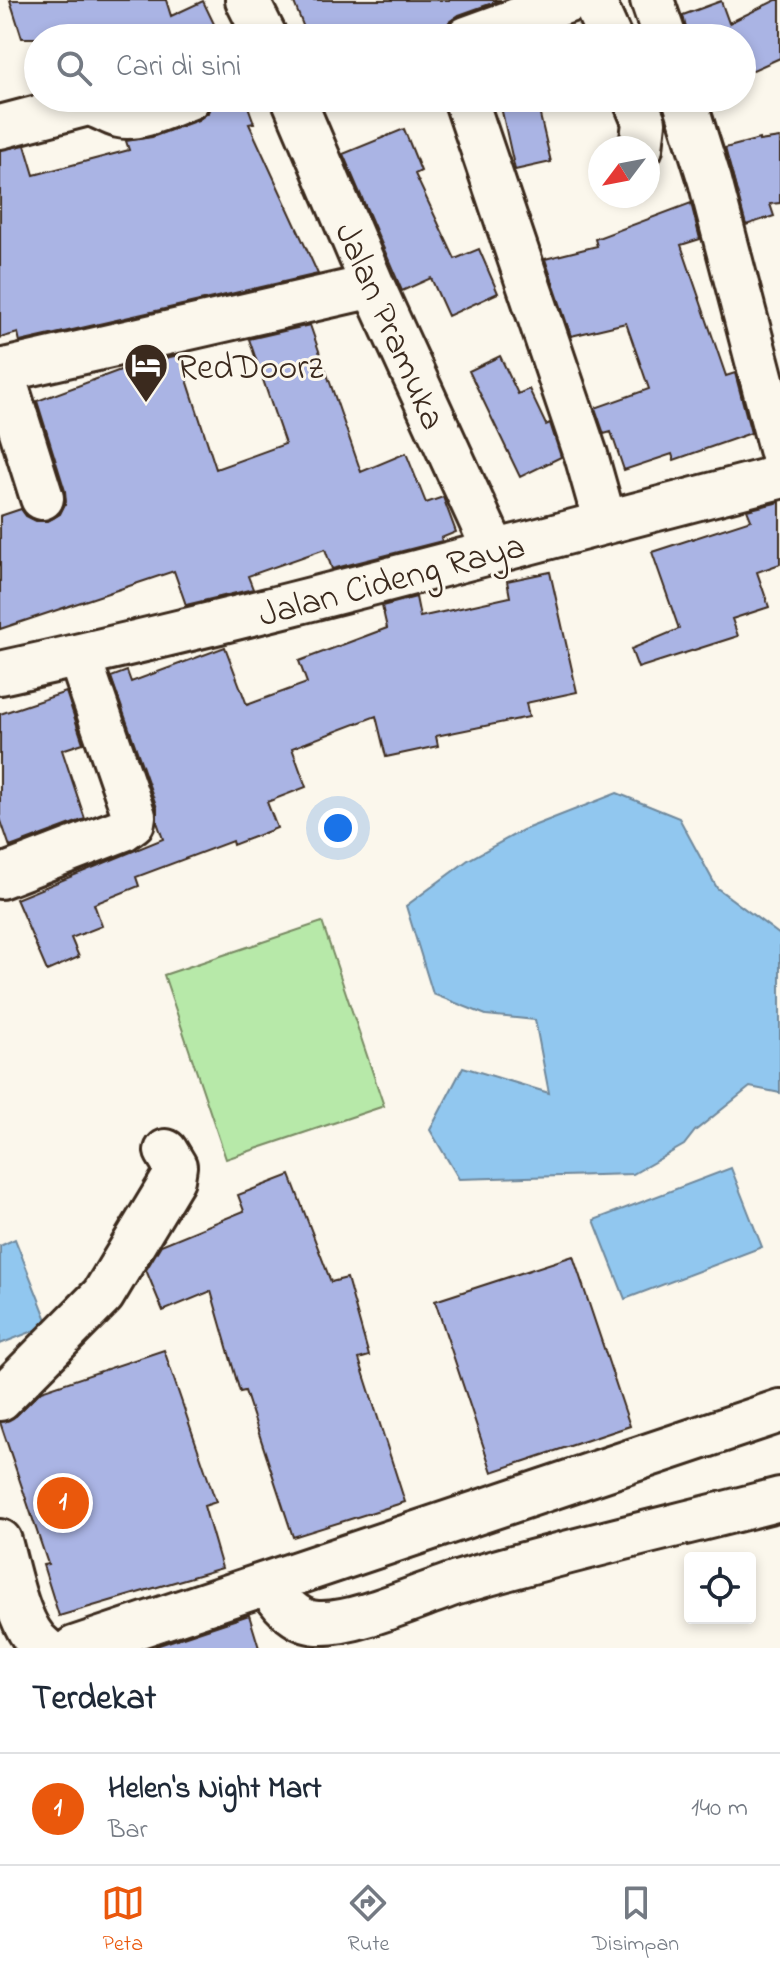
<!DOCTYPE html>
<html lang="id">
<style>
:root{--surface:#fff;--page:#f6f6f7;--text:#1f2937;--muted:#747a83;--line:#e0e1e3;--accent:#ea580c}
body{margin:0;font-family:"Indie Flower",sans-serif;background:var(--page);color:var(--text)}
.controls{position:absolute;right:24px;bottom:24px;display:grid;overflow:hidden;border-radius:8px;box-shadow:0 4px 12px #0003}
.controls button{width:72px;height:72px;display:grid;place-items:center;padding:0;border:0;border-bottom:2px solid var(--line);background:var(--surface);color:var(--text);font:40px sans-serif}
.compass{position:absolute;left:588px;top:136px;width:72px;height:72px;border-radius:50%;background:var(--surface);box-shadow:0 4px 12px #0003;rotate:238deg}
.you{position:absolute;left:338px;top:828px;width:28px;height:28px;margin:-20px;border:6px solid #fff;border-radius:50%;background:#1a73e8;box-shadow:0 0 0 12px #1a73e833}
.badge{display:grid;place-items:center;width:52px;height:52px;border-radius:50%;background:var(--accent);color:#fff;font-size:26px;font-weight:700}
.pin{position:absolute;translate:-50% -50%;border:4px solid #fff;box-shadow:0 2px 8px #0006}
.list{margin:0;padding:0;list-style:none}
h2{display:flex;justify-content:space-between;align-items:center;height:104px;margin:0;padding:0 32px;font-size:34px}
h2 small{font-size:26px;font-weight:400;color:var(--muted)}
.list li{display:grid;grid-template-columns:52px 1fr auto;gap:24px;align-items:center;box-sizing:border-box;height:112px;padding:0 32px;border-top:2px solid var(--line)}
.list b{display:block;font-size:30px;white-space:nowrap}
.list p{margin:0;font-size:26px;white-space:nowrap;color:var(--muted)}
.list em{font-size:26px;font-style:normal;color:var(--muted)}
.icon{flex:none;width:44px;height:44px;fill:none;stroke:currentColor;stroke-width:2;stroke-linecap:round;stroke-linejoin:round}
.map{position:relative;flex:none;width:780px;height:1648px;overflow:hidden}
.search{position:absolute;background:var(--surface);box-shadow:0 4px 12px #0003;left:24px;right:24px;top:24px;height:88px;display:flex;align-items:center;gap:20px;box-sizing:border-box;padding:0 28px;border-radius:44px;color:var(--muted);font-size:30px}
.sheet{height:216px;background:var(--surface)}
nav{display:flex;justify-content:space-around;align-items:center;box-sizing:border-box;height:112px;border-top:2px solid var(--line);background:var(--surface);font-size:22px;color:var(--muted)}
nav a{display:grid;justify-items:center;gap:4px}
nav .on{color:var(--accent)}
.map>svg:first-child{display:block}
.green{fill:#b7e9a9;stroke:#798a64;stroke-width:2}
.water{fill:#91c7ef;stroke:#6f889b;stroke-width:2}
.building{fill:#aab4e4;stroke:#3b2a1e;stroke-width:2}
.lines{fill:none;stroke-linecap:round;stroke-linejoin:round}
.minor-casing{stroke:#3b2a1e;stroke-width:48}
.minor{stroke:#fbf7ec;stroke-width:42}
.labels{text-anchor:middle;stroke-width:6;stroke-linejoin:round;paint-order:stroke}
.street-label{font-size:36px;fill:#3b2a1e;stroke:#fbf7ec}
.poi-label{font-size:36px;fill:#3b2a1e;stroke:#fbf7ec;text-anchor:start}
</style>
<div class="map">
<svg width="780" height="1648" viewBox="0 0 780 1648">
<rect width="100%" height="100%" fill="#fbf7ec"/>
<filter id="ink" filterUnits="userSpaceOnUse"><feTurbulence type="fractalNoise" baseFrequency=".0125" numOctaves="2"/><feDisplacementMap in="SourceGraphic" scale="16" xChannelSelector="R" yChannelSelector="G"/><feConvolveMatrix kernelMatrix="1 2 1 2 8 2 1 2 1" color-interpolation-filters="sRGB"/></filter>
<g filter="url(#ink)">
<path class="green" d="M 322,922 L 384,1106 L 226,1159 L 164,975 Z"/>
<path class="water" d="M 617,793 L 679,818 L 717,888 L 780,935 L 780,1093 L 750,1087 L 695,1131 L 684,1145 L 633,1174 L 459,1179 L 430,1130 L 463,1067 L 549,1093 L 535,1020 L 486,1015 L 433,994 L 406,906 L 468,860 L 523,830 Z
M 731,1168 L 762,1247 L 625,1299 L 594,1220 Z
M 15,1239 L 49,1325 L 0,1344 L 0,1246 Z"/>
<path class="building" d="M 10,0 L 166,0 L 171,16 L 203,1 L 215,26 L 189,38 L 22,38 Z
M 293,0 L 501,0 L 459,15 L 449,22 L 446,29 L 422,38 L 308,38 Z
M 776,0 L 780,0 L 780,58 L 742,75 L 742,38 L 688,38 L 683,15 L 721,1 L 729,23 Z
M 212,98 L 245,98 L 254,123 L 249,124 L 318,274 L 20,342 L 18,333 L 0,338 L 0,150 L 25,145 L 34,175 L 129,150 L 126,141 L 152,137 L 198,120 L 208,113 Z
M 499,98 L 536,98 L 551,162 L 515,170 Z
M 404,129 L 421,171 L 415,174 L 455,259 L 479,249 L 498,293 L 448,316 L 431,278 L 402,291 L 343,154 Z
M 780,138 L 780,203 L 770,204 L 774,216 L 746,225 L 725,148 L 759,139 L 759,141 Z
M 691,203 L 700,239 L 681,245 L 726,376 L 735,373 L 751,433 L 674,460 L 672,454 L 624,470 L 611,432 L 604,434 L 595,408 L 649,389 L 626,323 L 571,336 L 545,259 L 597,246 L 595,239 Z
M 310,325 L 361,472 L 406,453 L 426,503 L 443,497 L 456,532 L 441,538 L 442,541 L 332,569 L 325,549 L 248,576 L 253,589 L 186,605 L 174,571 L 0,629 L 0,516 L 21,509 L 26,516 L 36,521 L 48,521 L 60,514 L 66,502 L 65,491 L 37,401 L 134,365 L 179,355 L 216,469 L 285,444 L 249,339 Z
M 500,356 L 518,394 L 529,389 L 546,425 L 550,423 L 561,457 L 520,477 L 469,371 Z
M 780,502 L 780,564 L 757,572 L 769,607 L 732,619 L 738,636 L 638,668 L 631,649 L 679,629 L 652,552 L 751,520 L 747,510 Z
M 550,572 L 577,692 L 526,703 L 529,717 L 436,736 L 438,746 L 386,757 L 376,716 L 292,748 L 306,787 L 267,802 L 277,828 L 233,845 L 232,841 L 136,877 L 139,886 L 94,904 L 102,926 L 71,938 L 79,957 L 47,971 L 16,899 L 163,839 L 157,822 L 157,808 L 111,677 L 127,671 L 131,682 L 225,647 L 247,705 L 307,683 L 299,661 L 387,628 L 382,606 L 416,597 L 420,617 L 510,597 L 507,581 Z
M 66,692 L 83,743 L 62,750 L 85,819 L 10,847 L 0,818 L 0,714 Z
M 290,1175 L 331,1282 L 347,1278 L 369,1356 L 359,1359 L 405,1502 L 293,1537 L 245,1391 L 240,1392 L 211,1291 L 163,1311 L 146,1270 L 161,1245 L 244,1211 L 238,1195 Z
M 573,1256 L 630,1426 L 492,1472 L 435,1301 Z
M 164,1350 L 216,1502 L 204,1506 L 222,1568 L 59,1616 L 43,1565 L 48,1564 L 0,1422 L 16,1416 L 41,1391 Z
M 249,1615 L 259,1648 L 157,1648 L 156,1646 Z"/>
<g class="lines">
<g class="minor-casing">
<path id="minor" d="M 247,0 L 266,38
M 593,0 L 610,38
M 652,0 L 665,38
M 467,38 L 571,0
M 293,98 L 373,286 L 494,550
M 465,98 L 586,455 L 605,522
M 634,98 L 644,122 L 641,148
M 684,98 L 710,181 L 780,449
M 0,127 L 88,104 C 100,106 108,113 119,116 C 140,121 169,105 189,98
M 0,371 L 373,286
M 2,371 L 42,498
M 0,673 C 262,616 520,544 780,477
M 0,877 L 122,830 L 133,822 L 134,816 L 79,656
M 0,1399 L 103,1295 L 173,1179 L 175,1166 L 166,1151
M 0,1541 C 9,1572 18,1629 44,1648
M 269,1583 C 278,1601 295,1622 318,1623 C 355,1625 420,1595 457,1583 C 563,1551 673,1527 780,1499
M 74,1648 L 780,1411"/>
</g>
<use href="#minor" class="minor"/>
</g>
</g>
<defs>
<g id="hotel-pin" transform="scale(2.3)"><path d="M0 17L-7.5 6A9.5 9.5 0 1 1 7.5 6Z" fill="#3b2a1e" stroke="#fbf7ec"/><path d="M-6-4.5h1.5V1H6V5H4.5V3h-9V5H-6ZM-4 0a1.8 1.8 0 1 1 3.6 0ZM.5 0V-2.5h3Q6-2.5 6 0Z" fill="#fff"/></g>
</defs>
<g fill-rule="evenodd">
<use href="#hotel-pin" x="146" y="365"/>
</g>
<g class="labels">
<g class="street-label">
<text transform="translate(392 325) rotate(66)" y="13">Jalan Pramuka</text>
<text transform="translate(391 578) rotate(-15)" y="13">Jalan Cideng Raya</text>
</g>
<g class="poi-label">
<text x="177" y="378">RedDoorz</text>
</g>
</g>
</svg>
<div class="controls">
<button><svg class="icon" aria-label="locate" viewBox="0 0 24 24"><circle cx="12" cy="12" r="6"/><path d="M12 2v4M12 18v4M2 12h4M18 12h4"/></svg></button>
</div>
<svg class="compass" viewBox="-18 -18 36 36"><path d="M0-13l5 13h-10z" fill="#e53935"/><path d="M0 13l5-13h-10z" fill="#747a83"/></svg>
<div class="you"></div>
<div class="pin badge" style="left:63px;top:1503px">1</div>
<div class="search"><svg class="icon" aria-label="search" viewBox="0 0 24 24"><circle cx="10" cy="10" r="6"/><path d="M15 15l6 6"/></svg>Cari di sini</div>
</div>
<section class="sheet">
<h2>Terdekat<small></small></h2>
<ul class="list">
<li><span class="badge">1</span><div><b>Helen's Night Mart</b><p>Bar</p></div><em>140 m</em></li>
</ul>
</section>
<nav>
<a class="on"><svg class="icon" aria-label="map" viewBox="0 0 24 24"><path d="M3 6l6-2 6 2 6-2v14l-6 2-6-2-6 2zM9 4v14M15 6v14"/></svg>Peta</a>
<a><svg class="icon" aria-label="directions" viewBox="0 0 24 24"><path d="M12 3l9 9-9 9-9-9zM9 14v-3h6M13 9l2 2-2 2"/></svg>Rute</a>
<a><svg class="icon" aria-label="saved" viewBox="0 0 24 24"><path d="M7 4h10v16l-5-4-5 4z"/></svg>Disimpan</a>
</nav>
